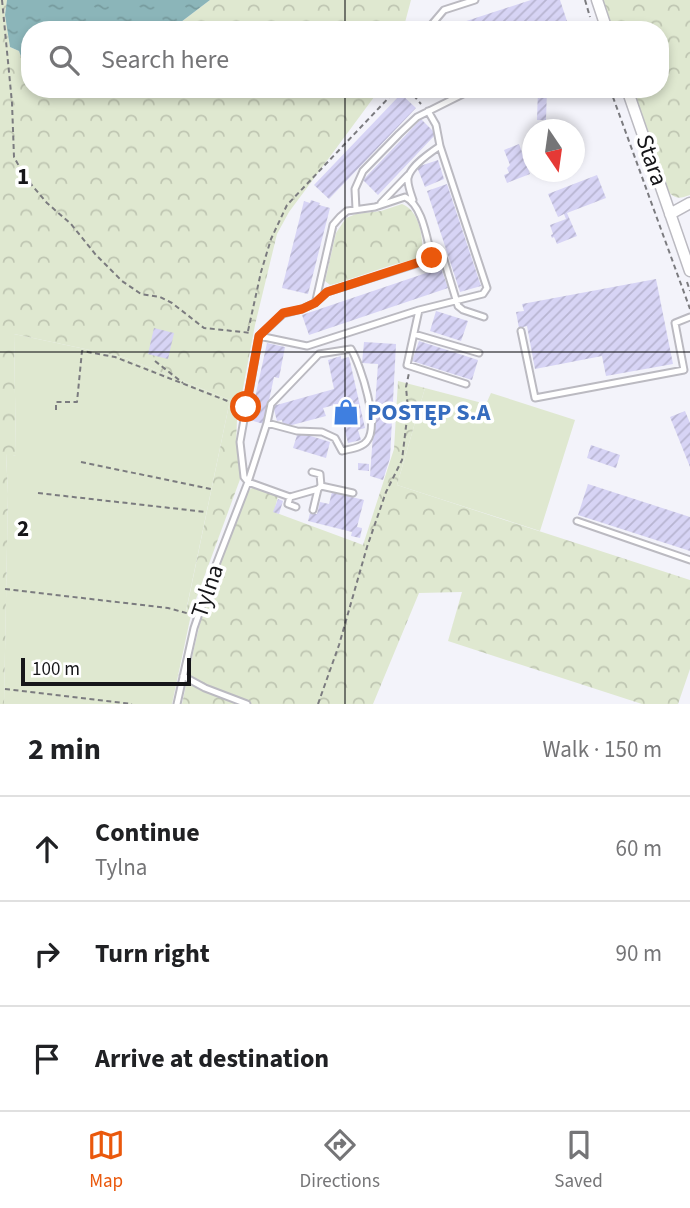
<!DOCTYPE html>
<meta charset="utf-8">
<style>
:root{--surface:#fff;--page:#f6f6f6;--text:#202124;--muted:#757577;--line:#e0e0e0;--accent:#ea580c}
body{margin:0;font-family:"Source Sans 3",sans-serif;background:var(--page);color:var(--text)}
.compass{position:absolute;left:522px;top:119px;width:63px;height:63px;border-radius:50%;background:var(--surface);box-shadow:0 4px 10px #0003;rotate:167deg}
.scale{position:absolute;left:21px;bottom:18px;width:170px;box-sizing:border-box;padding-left:7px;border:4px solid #161619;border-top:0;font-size:19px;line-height:24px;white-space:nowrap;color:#161619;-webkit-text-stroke:5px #fff;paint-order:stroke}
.stop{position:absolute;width:21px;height:21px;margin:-16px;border:5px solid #ea580c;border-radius:50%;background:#fff}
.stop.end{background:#ea580c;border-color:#fff;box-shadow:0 2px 7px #0008}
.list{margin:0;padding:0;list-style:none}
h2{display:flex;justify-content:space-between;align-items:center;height:91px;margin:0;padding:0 28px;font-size:30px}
h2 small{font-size:23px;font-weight:400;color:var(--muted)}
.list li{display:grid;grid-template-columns:46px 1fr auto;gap:21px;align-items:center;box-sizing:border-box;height:105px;padding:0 28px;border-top:2px solid var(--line)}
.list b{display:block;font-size:26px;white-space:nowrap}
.list p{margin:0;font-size:23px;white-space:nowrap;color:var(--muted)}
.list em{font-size:23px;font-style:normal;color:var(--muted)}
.icon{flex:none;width:38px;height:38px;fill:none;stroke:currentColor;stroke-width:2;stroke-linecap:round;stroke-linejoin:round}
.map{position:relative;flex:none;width:690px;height:704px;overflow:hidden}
.search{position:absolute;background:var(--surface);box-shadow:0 4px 10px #0003;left:21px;right:21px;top:21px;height:77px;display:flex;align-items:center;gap:18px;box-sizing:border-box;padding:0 24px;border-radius:28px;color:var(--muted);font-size:26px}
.sheet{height:406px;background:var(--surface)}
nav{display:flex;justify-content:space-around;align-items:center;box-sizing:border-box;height:98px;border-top:2px solid var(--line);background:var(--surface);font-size:19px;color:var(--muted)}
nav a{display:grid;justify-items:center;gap:4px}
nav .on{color:var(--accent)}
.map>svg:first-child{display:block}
.green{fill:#dfe8d0}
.forest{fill:url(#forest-crowns)}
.water{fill:url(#water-ripples)}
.building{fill:url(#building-hatch)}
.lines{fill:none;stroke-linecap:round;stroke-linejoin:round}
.lane-casing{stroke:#bbbac1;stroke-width:9}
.street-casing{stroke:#bbbac1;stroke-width:13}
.path{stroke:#7b7b7f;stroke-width:2;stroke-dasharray:5 3.5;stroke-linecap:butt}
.lane{stroke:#fff;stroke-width:5}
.street{stroke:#fff;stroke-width:10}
.route{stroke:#ea580c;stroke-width:9}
.grid{fill:none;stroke:#161619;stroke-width:2;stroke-opacity:0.55}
.labels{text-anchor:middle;stroke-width:7;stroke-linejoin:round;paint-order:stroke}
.street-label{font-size:24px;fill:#161619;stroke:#fff}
.shop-label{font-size:24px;font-weight:bold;fill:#366cbe;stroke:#fff;text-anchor:start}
.grid-label{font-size:23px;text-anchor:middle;font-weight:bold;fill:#161619;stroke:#fff;stroke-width:7;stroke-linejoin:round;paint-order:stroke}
</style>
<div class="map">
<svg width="690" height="704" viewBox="0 0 690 704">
<defs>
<pattern id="forest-crowns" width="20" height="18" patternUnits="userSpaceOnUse" patternTransform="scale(1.75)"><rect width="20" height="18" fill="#dfe8d0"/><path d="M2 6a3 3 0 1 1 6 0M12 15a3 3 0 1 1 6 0" fill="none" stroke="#bfc6b2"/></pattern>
<pattern id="water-ripples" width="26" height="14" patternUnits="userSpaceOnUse" patternTransform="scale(1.75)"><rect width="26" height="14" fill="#8bb5b9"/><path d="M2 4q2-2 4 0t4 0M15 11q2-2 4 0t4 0" fill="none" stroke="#779b9e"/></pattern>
<pattern id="building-hatch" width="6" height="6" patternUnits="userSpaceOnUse" patternTransform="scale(1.75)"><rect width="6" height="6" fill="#d7d4f5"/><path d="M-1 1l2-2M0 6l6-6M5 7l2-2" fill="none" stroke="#b8b5d1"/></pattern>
</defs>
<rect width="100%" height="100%" fill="#f3f3fa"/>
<path class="green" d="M 14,334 L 123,357 L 230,400 L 186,611 L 192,610 L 172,704 L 4,704 L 8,494 L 6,453 L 16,456 Z
M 425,388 L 486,404 L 491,393 L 575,420 L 540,531 L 397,485 Z"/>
<path class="forest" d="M 0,0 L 7,0 L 5,15 L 10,47 L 19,51 L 24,65 L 30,68 L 30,89 L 380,89 L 289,212 L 277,234 L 255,325 L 237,420 L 236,445 L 239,454 L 242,474 L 192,610 L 186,612 L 230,400 L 123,357 L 14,334 L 16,456 L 6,454 L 8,494 L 4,704 L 0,704 Z
M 210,0 L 411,0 L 403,30 L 157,30 L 181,22 Z
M 602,0 L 690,0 L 690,195 C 679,199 675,199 668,191 L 632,89 L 660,89 L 660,30 L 612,30 Z
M 402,204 C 419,210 424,238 422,254 L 418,258 L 389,266 L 338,283 L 330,285 L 325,281 L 336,233 L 346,218 L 356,214 L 381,211 Z
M 398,381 L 425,388 L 397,485 L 690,580 L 690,669 L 678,704 L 642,704 L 448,641 L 462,592 L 419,593 L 373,704 L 182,704 C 188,676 194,647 201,619 C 205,602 241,492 252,488 C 259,486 272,494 278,496 L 274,512 L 363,545 L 394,449 Z"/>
<path class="water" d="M 7,0 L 210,0 L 181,22 L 157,30 L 30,30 L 30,68 L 24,65 L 19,51 L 10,47 L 5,15 Z"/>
<path class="building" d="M 531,0 L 560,0 L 570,30 L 449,30 L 448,27 Z
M 538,89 L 547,89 L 546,120 L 537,120 Z
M 401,94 L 416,108 L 329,199 L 314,185 Z
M 421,119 L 436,134 L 378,195 L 363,180 Z
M 519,144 L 530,174 L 507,183 L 504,175 L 509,173 L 507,168 L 510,165 L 504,150 Z
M 438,160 L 444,179 L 425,187 L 417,167 Z
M 597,175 L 606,198 L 567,213 L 577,236 L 557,244 L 554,237 L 552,238 L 551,235 L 553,234 L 550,225 L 566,219 L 564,214 L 558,217 L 548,194 Z
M 447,184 L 481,286 L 460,292 L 427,191 Z
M 311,200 L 320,203 L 319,205 L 330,208 L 308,294 L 282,288 L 304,201 L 310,203 Z
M 441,268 L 448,288 L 309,335 L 302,315 Z
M 656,279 L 673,364 L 606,376 L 602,356 L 535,369 L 527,326 L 519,328 L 516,312 L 524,311 L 522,304 Z
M 436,311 L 468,321 L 461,341 L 430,331 Z
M 154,328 L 174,333 L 168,359 L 148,354 Z
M 419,341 L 478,360 L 472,380 L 412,361 Z
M 364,342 L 396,344 L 390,458 L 383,480 L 370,476 L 378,364 L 362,363 Z
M 267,343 L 285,347 L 279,378 L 274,377 L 264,424 L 250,420 Z
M 341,356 L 341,359 L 349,357 L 365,428 L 358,430 L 361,440 L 348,443 L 338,404 L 323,408 L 326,416 L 292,425 L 283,424 L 282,420 L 277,421 L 273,406 L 334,389 L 328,360 Z
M 685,411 L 690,423 L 690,467 L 670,417 Z
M 298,432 L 330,442 L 326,458 L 293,448 Z
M 591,445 L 620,455 L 616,468 L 587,458 Z
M 358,463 L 369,464 L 369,471 L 358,470 Z
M 588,484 L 690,517 L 690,551 L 578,515 Z
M 332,492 L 364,500 L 357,527 L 362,528 L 360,538 L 351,536 L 352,532 L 308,521 L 310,513 L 317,514 L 320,502 L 329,504 Z
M 278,499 L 283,501 L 279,514 L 273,512 Z"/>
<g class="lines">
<g class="lane-casing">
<path id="lane" d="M 427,30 L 444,10 L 475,0
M 413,200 C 411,194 407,184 408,178 C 410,166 431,152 440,146
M 381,203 L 408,175
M 356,209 L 355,189 L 363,171 L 399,134 L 417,117 L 473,89
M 316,300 L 333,225 L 340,217 L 347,211 L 375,207 L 405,197 C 423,205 427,241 432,258
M 419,310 L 407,365 L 466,384
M 521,331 L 535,398 L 684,370 L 675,323 L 690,317
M 414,334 L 479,353
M 259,336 L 307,346 L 419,310 L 483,294 L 487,288 L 440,146 L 436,125 L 428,111
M 312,472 L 320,474 L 321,486
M 318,489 L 321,486 L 353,493
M 290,497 L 318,489 L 313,510
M 296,507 L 288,504 L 290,497 L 248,482 L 244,477 L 240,442 L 259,336 L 283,314 L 302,309 L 315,303 L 327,292 L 441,256 L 444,260 L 458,306 L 463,310 L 484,317
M 577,521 L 690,560
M 183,676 L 205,688 L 247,704
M 177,704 L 194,628 L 214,570 L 248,482 L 267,423 L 271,404 L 319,354 L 351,349 C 361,366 380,425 367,441 C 362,448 349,449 342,451 L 335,438 L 322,432 L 297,431 L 267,423"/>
</g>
<g class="street-casing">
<path id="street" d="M 597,0 L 607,30
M 627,89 L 690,271
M 670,214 L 690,203"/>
</g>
<path class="path" d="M 2,0 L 12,103 L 14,157 L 25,177 L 47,203 L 71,224 L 96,255 L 122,281 L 141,294 L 160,297 L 172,303 L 204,328 L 252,333
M 585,0 L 590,17
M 408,89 L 421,104
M 610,89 L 690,309
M 687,282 L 690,291
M 248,331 L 261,272 L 271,239 L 287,205 L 397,89
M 155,361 L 183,383
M 56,410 L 56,402 L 77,402 L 82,351 L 115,357 L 230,402
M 81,462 L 211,489
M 38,493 L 206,512
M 5,589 L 168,608 L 190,614
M 5,689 L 132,704
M 318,704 L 339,645 L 367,547 L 386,492 L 402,460 L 408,410 L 406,387 L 409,373"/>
<use href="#lane" class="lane"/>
<use href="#street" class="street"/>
</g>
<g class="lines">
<path class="route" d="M 246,407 L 259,336 L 283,313 L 302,309 L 315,303 L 327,292 L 432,258"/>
</g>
<path class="grid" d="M 345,0 L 345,30M 345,89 L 345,704M 0,352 L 690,352"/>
<defs>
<g id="shop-bare" transform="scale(2.1)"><path d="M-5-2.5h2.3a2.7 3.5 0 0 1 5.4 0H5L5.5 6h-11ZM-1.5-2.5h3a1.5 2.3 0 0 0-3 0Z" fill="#3f7fe0" stroke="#fff" stroke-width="2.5" paint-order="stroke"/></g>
</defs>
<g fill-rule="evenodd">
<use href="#shop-bare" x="346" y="412"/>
</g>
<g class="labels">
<g class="street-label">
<text transform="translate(652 160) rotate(71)" y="8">Stara</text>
<text transform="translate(207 591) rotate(-71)" y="8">Tylna</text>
</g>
<g class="shop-label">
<text x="367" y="420">POSTĘP S.A</text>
</g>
</g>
<g class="grid-label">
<text x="23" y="184">1</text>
<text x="23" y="536">2</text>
</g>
</svg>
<svg class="compass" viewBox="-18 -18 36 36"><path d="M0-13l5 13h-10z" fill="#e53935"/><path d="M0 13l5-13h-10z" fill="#757577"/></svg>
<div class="scale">100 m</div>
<div class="stop" style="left:246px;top:407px"></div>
<div class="stop end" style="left:432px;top:258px"></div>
<div class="search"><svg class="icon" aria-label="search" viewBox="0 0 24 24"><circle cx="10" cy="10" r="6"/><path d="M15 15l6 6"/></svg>Search here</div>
</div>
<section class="sheet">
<h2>2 min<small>Walk · 150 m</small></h2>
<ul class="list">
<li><svg class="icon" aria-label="ahead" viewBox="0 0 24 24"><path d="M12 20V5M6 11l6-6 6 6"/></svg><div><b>Continue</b><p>Tylna</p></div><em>60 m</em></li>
<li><svg class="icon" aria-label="right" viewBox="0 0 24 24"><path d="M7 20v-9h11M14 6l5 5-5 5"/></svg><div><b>Turn right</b></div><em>90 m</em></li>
<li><svg class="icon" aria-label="arrive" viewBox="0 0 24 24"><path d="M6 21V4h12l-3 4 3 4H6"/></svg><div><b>Arrive at destination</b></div></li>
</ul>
</section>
<nav>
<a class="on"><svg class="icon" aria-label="map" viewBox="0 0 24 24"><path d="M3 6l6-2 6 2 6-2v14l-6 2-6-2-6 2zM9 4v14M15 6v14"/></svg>Map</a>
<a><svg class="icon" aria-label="directions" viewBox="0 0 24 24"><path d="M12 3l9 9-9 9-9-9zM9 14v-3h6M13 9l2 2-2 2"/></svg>Directions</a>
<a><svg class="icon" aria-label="saved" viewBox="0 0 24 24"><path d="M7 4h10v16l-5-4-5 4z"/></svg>Saved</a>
</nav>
